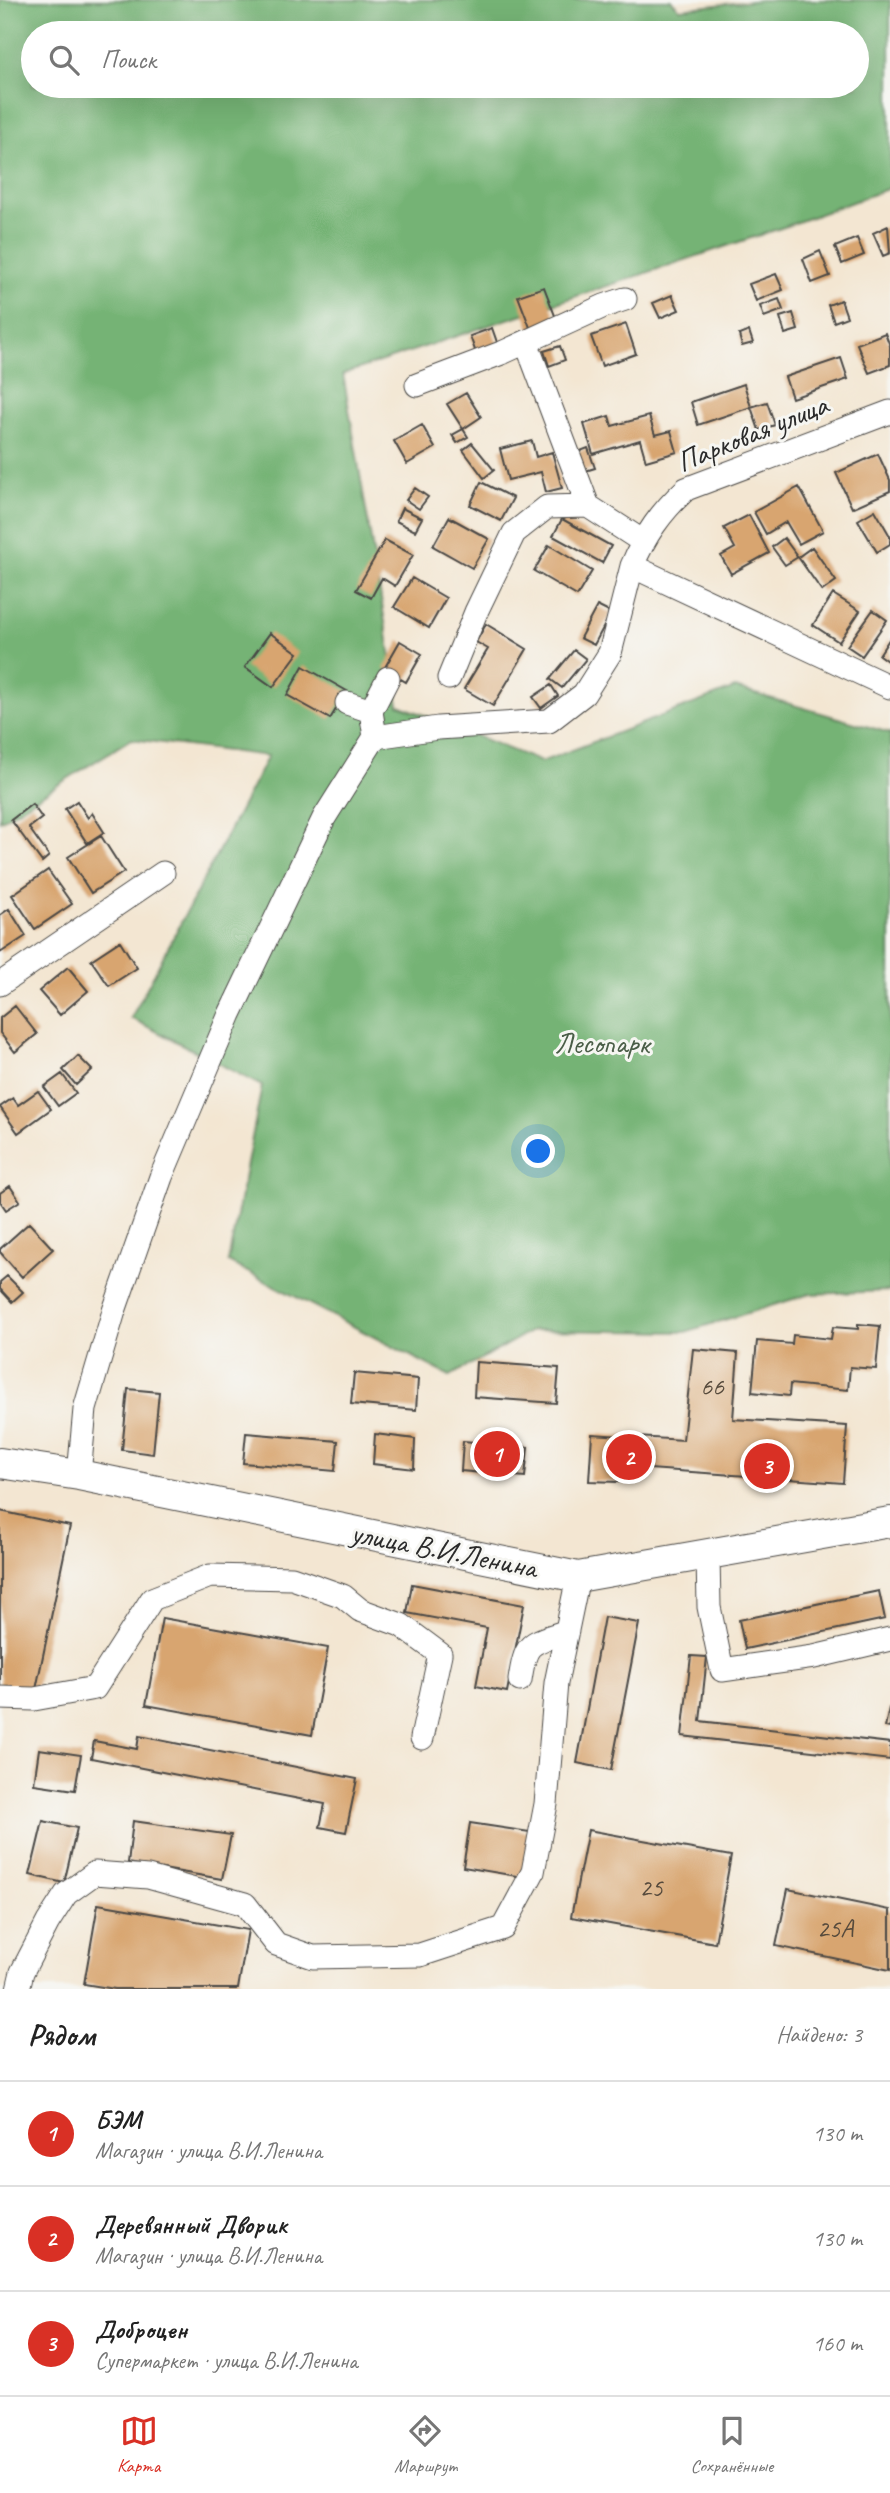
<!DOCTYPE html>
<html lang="ru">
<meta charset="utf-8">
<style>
:root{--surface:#fff;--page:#f2f2f2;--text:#222;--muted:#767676;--line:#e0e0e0;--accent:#d93025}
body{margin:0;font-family:Caveat,sans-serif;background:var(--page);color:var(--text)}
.you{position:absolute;left:539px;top:1152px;width:24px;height:24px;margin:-18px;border:5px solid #fff;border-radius:50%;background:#1a73e8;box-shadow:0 0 0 10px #1a73e833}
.badge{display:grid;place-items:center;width:46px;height:46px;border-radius:50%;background:var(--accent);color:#fff;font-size:23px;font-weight:700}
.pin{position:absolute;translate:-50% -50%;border:4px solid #fff;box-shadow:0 2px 7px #0006}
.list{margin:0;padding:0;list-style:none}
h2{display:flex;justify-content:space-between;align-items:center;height:91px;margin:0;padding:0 28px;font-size:30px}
h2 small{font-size:23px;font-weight:400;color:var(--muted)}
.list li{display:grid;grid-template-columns:46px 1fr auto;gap:21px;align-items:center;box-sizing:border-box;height:105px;padding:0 28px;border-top:2px solid var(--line)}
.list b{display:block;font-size:26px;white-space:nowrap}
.list p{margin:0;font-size:23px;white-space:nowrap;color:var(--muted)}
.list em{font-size:23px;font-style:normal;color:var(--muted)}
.icon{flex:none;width:38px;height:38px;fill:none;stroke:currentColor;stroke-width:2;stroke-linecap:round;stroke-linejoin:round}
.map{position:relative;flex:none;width:890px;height:1989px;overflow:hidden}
.search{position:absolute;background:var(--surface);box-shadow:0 7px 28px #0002;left:21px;right:21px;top:21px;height:77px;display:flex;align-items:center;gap:18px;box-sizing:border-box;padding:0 24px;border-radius:38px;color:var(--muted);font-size:26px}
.sheet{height:406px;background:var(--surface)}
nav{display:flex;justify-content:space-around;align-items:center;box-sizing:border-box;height:98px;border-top:2px solid var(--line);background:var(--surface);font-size:19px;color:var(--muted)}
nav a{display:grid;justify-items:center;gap:4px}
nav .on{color:var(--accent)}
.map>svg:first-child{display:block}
.forest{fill:#74b374;stroke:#506f50;stroke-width:2;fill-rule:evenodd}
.building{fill:#d8a570}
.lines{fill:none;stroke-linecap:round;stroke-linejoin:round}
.minor-casing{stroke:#494744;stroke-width:25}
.major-casing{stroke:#494744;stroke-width:32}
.minor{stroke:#fff;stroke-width:23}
.major{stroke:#fff;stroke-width:30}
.labels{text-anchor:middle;stroke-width:6;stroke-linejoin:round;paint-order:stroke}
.number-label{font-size:26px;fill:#564a3c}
.street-label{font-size:30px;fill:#2b2b2b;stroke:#f6f6f2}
.park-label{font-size:30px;fill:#4a5d47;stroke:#f6f6f2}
</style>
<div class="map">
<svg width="890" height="1989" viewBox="0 0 890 1989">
<rect width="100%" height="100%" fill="#f6f6f2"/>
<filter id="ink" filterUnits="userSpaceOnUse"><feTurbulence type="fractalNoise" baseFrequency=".0143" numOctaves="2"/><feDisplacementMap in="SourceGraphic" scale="14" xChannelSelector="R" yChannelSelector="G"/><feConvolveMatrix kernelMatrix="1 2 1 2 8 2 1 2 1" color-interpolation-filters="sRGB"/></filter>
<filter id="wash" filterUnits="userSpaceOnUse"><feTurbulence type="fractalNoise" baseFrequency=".00686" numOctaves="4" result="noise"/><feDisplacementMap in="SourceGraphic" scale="28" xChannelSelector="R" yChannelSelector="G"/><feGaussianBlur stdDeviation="1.57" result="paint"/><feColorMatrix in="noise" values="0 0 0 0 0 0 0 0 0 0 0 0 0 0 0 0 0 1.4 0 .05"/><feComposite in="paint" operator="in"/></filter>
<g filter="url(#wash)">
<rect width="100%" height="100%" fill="#f3e6d2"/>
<path class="forest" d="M 0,0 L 671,0 L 680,9 L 761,0 L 890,0 L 890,188 L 787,226 L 343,374 L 399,705 L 541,762 L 735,688 L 890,733 L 890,1291 L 810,1294 L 685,1332 L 533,1330 L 450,1376 L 228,1262 L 262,1086 L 131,1018 L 268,756 L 131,739 L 0,821 ZM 33,33 L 857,33 L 857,86 L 33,86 Z"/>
<g id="blocks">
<path class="building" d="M 888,226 L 890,253 L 883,256 L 873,233 Z
M 857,238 L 864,255 L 842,264 L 835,247 Z
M 820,251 L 830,276 L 812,283 L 803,259 Z
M 776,274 L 783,290 L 756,301 L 749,284 Z
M 544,287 L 557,321 L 531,330 L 518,296 Z
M 672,295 L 679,310 L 660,318 L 653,303 Z
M 779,299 L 783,310 L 764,317 L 760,306 Z
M 841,300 L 847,317 L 834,322 L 828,305 Z
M 793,313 L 798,330 L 785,334 L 780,317 Z
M 626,324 L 636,354 L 602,366 L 591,336 Z
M 492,328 L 499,348 L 477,356 L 470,336 Z
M 749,331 L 753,343 L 742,346 L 739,335 Z
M 885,333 L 890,346 L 890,365 L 869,373 L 857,344 Z
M 560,346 L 565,360 L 549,366 L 544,351 Z
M 841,358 L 848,379 L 792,398 L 785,377 Z
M 744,384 L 751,407 L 767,402 L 775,425 L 759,430 L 751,407 L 698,425 L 691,402 Z
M 466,393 L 481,417 L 463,429 L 447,404 Z
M 609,416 L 612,426 L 649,416 L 655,435 L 671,431 L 677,452 L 646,461 L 640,440 L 593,454 L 584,424 Z
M 422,425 L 435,448 L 407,464 L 394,441 Z
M 463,429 L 468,437 L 457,443 L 452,435 Z
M 532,441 L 536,457 L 552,452 L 562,488 L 546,492 L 541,472 L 508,480 L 500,449 Z
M 472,443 L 494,470 L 484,478 L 463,450 Z
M 588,448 L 595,468 L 582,472 L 575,453 Z
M 878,454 L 890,480 L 890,491 L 852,508 L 836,473 Z
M 481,482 L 513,498 L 501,521 L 470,505 Z
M 799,487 L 823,531 L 799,544 L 786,522 L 766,534 L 754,512 Z
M 415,488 L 428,497 L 419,509 L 406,500 Z
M 402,508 L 422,518 L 415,531 L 396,521 Z
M 875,510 L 890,536 L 890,544 L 877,552 L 858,520 Z
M 749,515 L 769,553 L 731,574 L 721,556 L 735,548 L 724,528 Z
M 449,517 L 489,539 L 472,568 L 433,546 Z
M 562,519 L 611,546 L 602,563 L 553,536 Z
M 784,538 L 798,557 L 812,547 L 836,581 L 822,591 L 798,557 L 785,565 L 772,547 Z
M 385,540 L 413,555 L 395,586 L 382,578 L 371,598 L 356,590 Z
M 549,545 L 592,571 L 577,596 L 534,571 Z
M 412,578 L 446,598 L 429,628 L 394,607 Z
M 833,594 L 860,611 L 839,642 L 813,625 Z
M 597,606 L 611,613 L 594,645 L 580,638 Z
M 873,610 L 887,620 L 862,656 L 847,646 Z
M 486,624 L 527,649 L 493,706 L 464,689 L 488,649 L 476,642 Z
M 270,633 L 298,653 L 273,687 L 245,667 Z
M 890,638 L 890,663 L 879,655 Z
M 400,641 L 422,654 L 406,682 L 384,669 Z
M 574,650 L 586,659 L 562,688 L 550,679 Z
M 303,666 L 347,691 L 330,719 L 287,695 Z
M 551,685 L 558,696 L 541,708 L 533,697 Z
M 77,801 L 88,818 L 92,813 L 104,832 L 87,843 L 65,809 Z
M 32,804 L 42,818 L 29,828 L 49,856 L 42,862 L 11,820 Z
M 101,836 L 124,872 L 91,893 L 68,857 Z
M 48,870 L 72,904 L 35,929 L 12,895 Z
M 9,909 L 26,936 L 0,953 L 0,915 Z
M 120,941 L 137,968 L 109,986 L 91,960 Z
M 68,967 L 88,991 L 60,1015 L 39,991 Z
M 15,1006 L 37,1034 L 15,1052 L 0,1033 L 0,1018 Z
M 78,1056 L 92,1070 L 76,1085 L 63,1070 Z
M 62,1074 L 76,1093 L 58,1106 L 44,1087 Z
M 38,1091 L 51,1109 L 18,1133 L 0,1107 L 13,1098 L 18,1105 Z
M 10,1186 L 20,1201 L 6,1210 L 0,1201 L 0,1193 Z
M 29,1223 L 53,1249 L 22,1277 L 0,1252 L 0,1249 Z
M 7,1276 L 23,1292 L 12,1302 L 0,1289 L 0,1282 Z
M 858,1324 L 880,1326 L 876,1369 L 850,1367 L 848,1390 L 790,1384 L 789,1396 L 752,1392 L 757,1341 L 792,1344 L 793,1335 L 831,1339 L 833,1327 L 858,1329 Z
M 693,1349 L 738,1353 L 733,1419 L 847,1426 L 843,1483 L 622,1467 L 619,1482 L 589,1481 L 592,1434 L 683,1440 Z
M 476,1362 L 559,1368 L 556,1403 L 474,1397 Z
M 354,1373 L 418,1379 L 416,1410 L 351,1404 Z
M 128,1389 L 159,1392 L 153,1454 L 122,1450 Z
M 246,1433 L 338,1441 L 335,1471 L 243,1463 Z
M 375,1434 L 415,1439 L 414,1469 L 373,1464 Z
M 463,1441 L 528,1447 L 525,1477 L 461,1471 Z
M 0,1511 L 70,1526 L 34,1699 L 0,1692 Z
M 412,1584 L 524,1605 L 507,1692 L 476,1686 L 487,1628 L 407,1613 Z
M 879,1591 L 885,1619 L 745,1649 L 739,1620 Z
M 604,1617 L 639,1623 L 611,1770 L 577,1763 Z
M 162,1618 L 328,1648 L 312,1735 L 146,1705 Z
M 691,1656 L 707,1657 L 700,1721 L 890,1743 L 890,1760 L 682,1736 Z
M 889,1708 L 890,1708 L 890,1728 L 885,1727 Z
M 139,1736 L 357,1779 L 346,1832 L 320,1827 L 325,1804 L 91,1758 L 94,1741 L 137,1749 Z
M 39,1749 L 81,1755 L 75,1790 L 34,1784 Z
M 43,1821 L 77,1828 L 64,1883 L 30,1875 Z
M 133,1821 L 231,1835 L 222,1879 L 128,1863 Z
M 470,1823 L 530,1832 L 523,1877 L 463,1867 Z
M 588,1830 L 731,1856 L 715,1943 L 571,1917 Z
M 788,1889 L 890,1910 L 890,1970 L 776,1946 Z
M 98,1904 L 248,1930 L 238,1989 L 115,1989 L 84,1984 Z"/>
</g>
</g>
<g filter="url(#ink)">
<use href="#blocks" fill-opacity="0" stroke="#494744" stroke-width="2"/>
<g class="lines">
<g class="minor-casing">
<path id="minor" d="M 526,342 L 588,506
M 417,385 L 504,352 L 604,306 L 625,299
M 632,566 C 645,535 661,512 686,489 L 890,412
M 449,678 L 476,612 L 514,533 L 547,507 L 588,506 L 642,541
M 347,703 L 371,711
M 375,737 L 371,711 L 388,678
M 0,984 L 163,873
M 79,1475 L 85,1409 L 114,1311 L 161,1177 L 230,1014 L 324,818 L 375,737 L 438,728 L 549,721 L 584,694 L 610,653 L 632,566 L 890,687
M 708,1556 L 709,1607 L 722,1670 L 814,1657 L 890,1639
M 520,1680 C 526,1639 531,1644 567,1631
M 0,1698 L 34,1699 L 95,1688 L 152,1599 L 210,1576 L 292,1578 L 343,1596 L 360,1610 L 401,1625 L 440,1654 L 422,1738
M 18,1989 L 22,1972 L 48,1922 L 66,1894 L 95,1873 L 148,1877 L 245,1904 L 276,1944 L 313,1957 L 420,1955 L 503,1928 L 533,1872 L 546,1804 L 556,1683 L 578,1577"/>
</g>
<g class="major-casing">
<path id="major" d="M 0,1463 L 79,1475 L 578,1577 L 890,1522"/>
</g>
<use href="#minor" class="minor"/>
<use href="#major" class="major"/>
</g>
</g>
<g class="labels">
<g class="number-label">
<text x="712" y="1395">66</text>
<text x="651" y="1896">25</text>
<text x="835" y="1937">25А</text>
</g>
<g class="street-label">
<text transform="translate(752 433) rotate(-22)" y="10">Парковая улица</text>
<text transform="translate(444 1550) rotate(11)" y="10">улица В.И.Ленина</text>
</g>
<g class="park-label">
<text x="602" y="1053">Лесопарк</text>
</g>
</g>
</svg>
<div class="you"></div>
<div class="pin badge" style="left:497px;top:1454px">1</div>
<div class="pin badge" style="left:629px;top:1457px">2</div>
<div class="pin badge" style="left:767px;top:1466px">3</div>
<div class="search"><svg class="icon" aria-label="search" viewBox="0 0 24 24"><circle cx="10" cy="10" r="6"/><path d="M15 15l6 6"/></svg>Поиск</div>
</div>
<section class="sheet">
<h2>Рядом<small>Найдено: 3</small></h2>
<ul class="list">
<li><span class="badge">1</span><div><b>БЭМ</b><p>Магазин · улица В.И.Ленина</p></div><em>130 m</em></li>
<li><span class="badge">2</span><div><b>Деревянный Дворик</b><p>Магазин · улица В.И.Ленина</p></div><em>130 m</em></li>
<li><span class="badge">3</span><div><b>Доброцен</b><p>Супермаркет · улица В.И.Ленина</p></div><em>160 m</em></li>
</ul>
</section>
<nav>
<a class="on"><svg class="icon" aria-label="map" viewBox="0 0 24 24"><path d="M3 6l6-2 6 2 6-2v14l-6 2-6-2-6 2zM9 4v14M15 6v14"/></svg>Карта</a>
<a><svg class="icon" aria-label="directions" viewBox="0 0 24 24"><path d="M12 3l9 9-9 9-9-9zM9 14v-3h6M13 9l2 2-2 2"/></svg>Маршрут</a>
<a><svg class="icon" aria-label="saved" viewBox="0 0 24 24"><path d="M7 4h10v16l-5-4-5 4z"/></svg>Сохранённые</a>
</nav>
